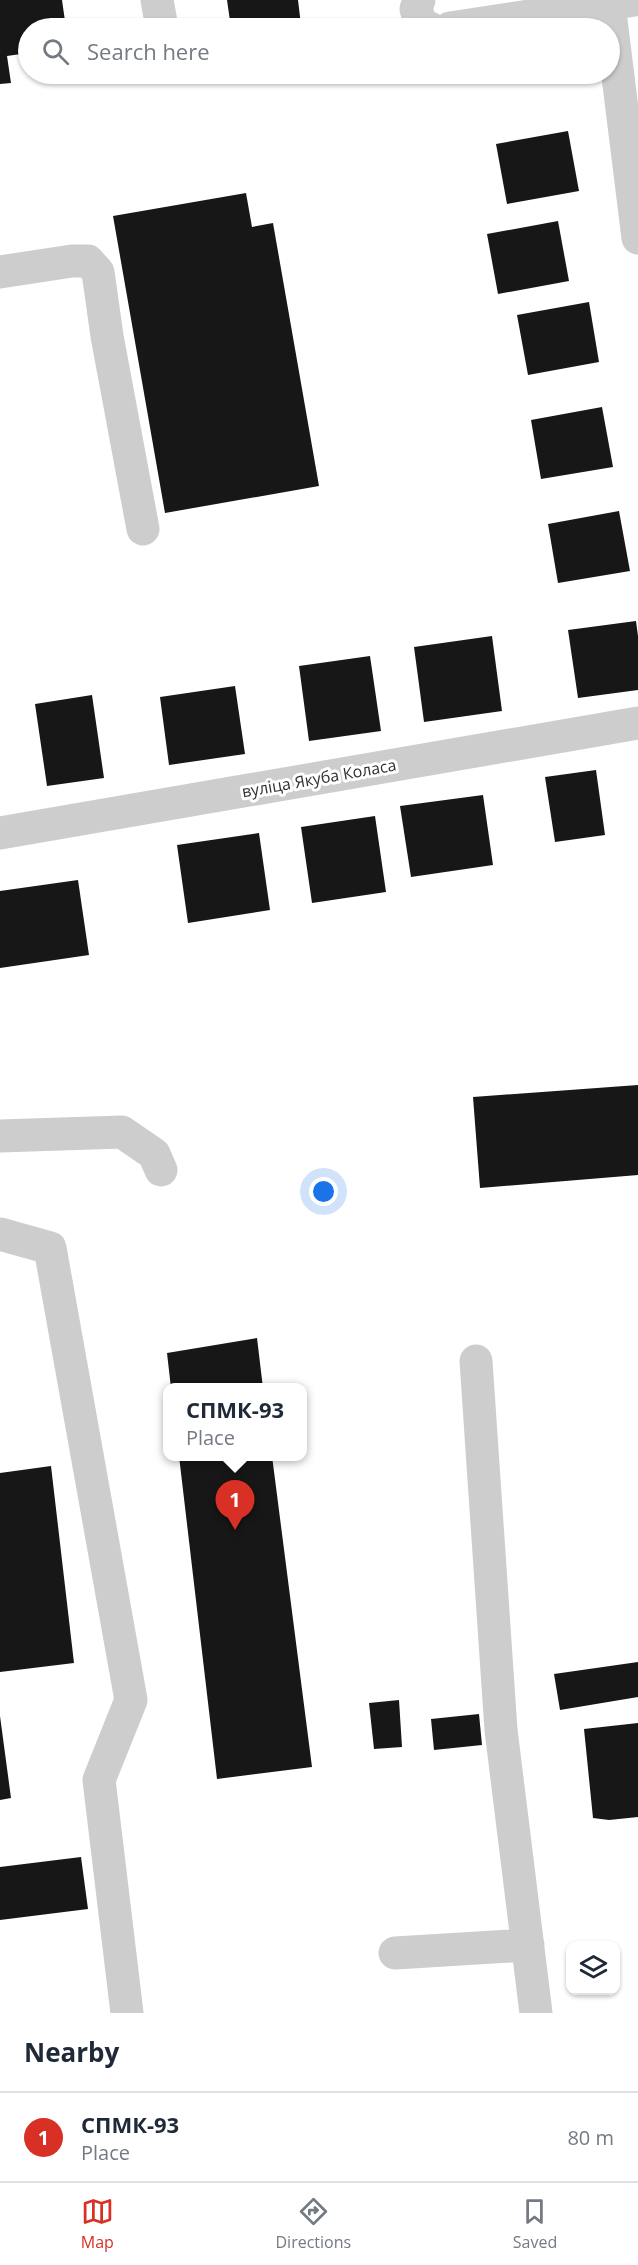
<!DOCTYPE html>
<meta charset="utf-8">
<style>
:root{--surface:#fff;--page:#f6f6f7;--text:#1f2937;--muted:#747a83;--line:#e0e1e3;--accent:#d93025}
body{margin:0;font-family:"Open Sans",sans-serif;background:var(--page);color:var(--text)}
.controls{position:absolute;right:18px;bottom:18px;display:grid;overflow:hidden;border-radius:12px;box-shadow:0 2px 4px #0004}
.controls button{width:54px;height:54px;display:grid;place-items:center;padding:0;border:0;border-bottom:2px solid var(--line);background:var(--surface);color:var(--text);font:30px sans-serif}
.you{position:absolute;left:324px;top:1192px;width:21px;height:21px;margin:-15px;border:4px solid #fff;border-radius:50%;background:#1a73e8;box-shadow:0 0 0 9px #1a73e833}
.badge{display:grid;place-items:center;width:39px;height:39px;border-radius:50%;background:var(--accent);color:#fff;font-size:20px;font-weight:700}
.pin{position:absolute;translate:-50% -50px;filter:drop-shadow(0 2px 3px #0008)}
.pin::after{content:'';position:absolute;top:32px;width:21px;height:18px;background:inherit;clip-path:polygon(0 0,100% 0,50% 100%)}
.popup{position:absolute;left:163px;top:1383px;width:144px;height:78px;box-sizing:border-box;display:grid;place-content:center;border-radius:12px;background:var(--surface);filter:drop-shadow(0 2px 4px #0005);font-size:20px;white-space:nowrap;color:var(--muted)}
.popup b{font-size:22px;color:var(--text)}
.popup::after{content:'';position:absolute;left:50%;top:100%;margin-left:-12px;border:12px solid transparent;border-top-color:var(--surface)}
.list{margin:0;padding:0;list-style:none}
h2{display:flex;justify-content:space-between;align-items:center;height:78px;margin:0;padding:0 24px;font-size:26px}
h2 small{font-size:20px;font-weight:400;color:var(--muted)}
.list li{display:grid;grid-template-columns:39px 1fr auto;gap:18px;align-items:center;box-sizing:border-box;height:90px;padding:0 24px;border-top:2px solid var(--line)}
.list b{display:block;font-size:22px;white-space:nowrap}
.list p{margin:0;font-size:20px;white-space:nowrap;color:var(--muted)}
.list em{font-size:20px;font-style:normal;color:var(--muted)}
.icon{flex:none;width:33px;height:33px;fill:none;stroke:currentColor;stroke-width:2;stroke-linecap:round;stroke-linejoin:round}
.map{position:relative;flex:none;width:638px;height:2013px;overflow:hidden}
.search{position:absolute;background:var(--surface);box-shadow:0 2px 4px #0004;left:18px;right:18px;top:18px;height:66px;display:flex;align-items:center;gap:15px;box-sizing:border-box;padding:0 21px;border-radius:33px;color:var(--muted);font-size:22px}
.sheet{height:168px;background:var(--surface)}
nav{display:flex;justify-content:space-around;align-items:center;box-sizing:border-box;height:84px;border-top:2px solid var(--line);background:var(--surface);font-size:16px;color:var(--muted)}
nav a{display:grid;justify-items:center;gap:3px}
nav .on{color:var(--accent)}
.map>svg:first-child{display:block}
.building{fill:#171717}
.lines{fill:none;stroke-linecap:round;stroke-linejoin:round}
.minor{stroke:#cdcdcd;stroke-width:33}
.labels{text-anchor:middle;stroke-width:6;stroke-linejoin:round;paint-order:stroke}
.street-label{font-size:16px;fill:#303030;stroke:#fff}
</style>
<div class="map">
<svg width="638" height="2013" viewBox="0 0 638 2013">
<rect width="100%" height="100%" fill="#fff"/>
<path class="building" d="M 0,0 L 62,0 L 66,28 L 28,28 L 28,53 L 7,56 L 11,83 L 0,84 Z
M 227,0 L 298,0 L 301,25 L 278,28 L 231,28 Z
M 47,74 L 73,74 L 73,75 L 48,79 Z
M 568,131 L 579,191 L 507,204 L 496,144 Z
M 246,193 L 252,227 L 273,223 L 319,486 L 165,513 L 113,216 Z
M 558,221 L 569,281 L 498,294 L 487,234 Z
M 589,302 L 599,362 L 528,375 L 517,315 Z
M 602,407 L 613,467 L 541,479 L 531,420 Z
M 619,511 L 630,571 L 558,583 L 548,524 Z
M 636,621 L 638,636 L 638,690 L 578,698 L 568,630 Z
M 492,636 L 502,711 L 424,722 L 414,647 Z
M 370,656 L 381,731 L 309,741 L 299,666 Z
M 235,686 L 245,754 L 169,765 L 160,697 Z
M 92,695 L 104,778 L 47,786 L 35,704 Z
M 596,770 L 605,835 L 555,842 L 545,777 Z
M 483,795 L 493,865 L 411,877 L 400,806 Z
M 375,816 L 386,892 L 312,903 L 301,827 Z
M 259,833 L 270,910 L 188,923 L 177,845 Z
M 78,880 L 89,955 L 0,968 L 0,891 Z
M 638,1085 L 638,1175 L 480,1188 L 473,1097 Z
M 257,1338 L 263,1388 L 171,1388 L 167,1353 Z
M 179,1456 L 272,1456 L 312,1767 L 217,1779 Z
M 51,1466 L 74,1663 L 0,1672 L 0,1473 Z
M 638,1662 L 638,1697 L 560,1710 L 554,1674 Z
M 399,1700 L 402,1747 L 374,1749 L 369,1703 Z
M 479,1714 L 482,1745 L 434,1750 L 431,1719 Z
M 0,1716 L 11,1798 L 0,1800 Z
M 638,1723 L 638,1817 L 609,1820 L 593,1818 L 584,1729 Z
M 81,1857 L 88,1909 L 0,1920 L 0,1867 Z"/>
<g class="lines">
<path class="minor" d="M 157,0 L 162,28
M 419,0 L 416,9 L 421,24 L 430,28
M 609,4 L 638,238
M 450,28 L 635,0
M 0,272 L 72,261 L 88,261 L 98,272 L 107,336 L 143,529
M 0,833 L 638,723
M 0,1136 L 122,1132 L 154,1154 L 161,1170
M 0,1234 L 50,1248 L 131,1700 L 99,1780 L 127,2013
M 476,1361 L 501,1730 L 536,2013
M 395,1953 L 528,1945"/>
</g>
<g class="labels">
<g class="street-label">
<text transform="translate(319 778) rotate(-10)" y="6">вуліца Якуба Коласа</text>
</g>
</g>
</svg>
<div class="controls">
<button><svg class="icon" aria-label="layers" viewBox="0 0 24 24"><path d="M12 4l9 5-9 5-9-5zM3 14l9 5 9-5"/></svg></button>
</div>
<div class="you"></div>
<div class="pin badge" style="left:235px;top:1530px">1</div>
<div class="popup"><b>СПМК-93</b>Place</div>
<div class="search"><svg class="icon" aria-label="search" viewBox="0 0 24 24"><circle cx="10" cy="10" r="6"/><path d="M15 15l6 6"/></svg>Search here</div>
</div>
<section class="sheet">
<h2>Nearby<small></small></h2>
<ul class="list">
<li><span class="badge">1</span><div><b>СПМК-93</b><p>Place</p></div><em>80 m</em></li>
</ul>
</section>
<nav>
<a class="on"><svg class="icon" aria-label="map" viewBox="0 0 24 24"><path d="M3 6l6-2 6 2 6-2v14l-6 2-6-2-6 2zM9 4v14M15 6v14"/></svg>Map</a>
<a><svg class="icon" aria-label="directions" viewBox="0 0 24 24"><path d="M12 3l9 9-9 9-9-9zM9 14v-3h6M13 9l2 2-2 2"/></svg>Directions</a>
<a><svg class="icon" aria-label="saved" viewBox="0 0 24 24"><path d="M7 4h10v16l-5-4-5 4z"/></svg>Saved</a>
</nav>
